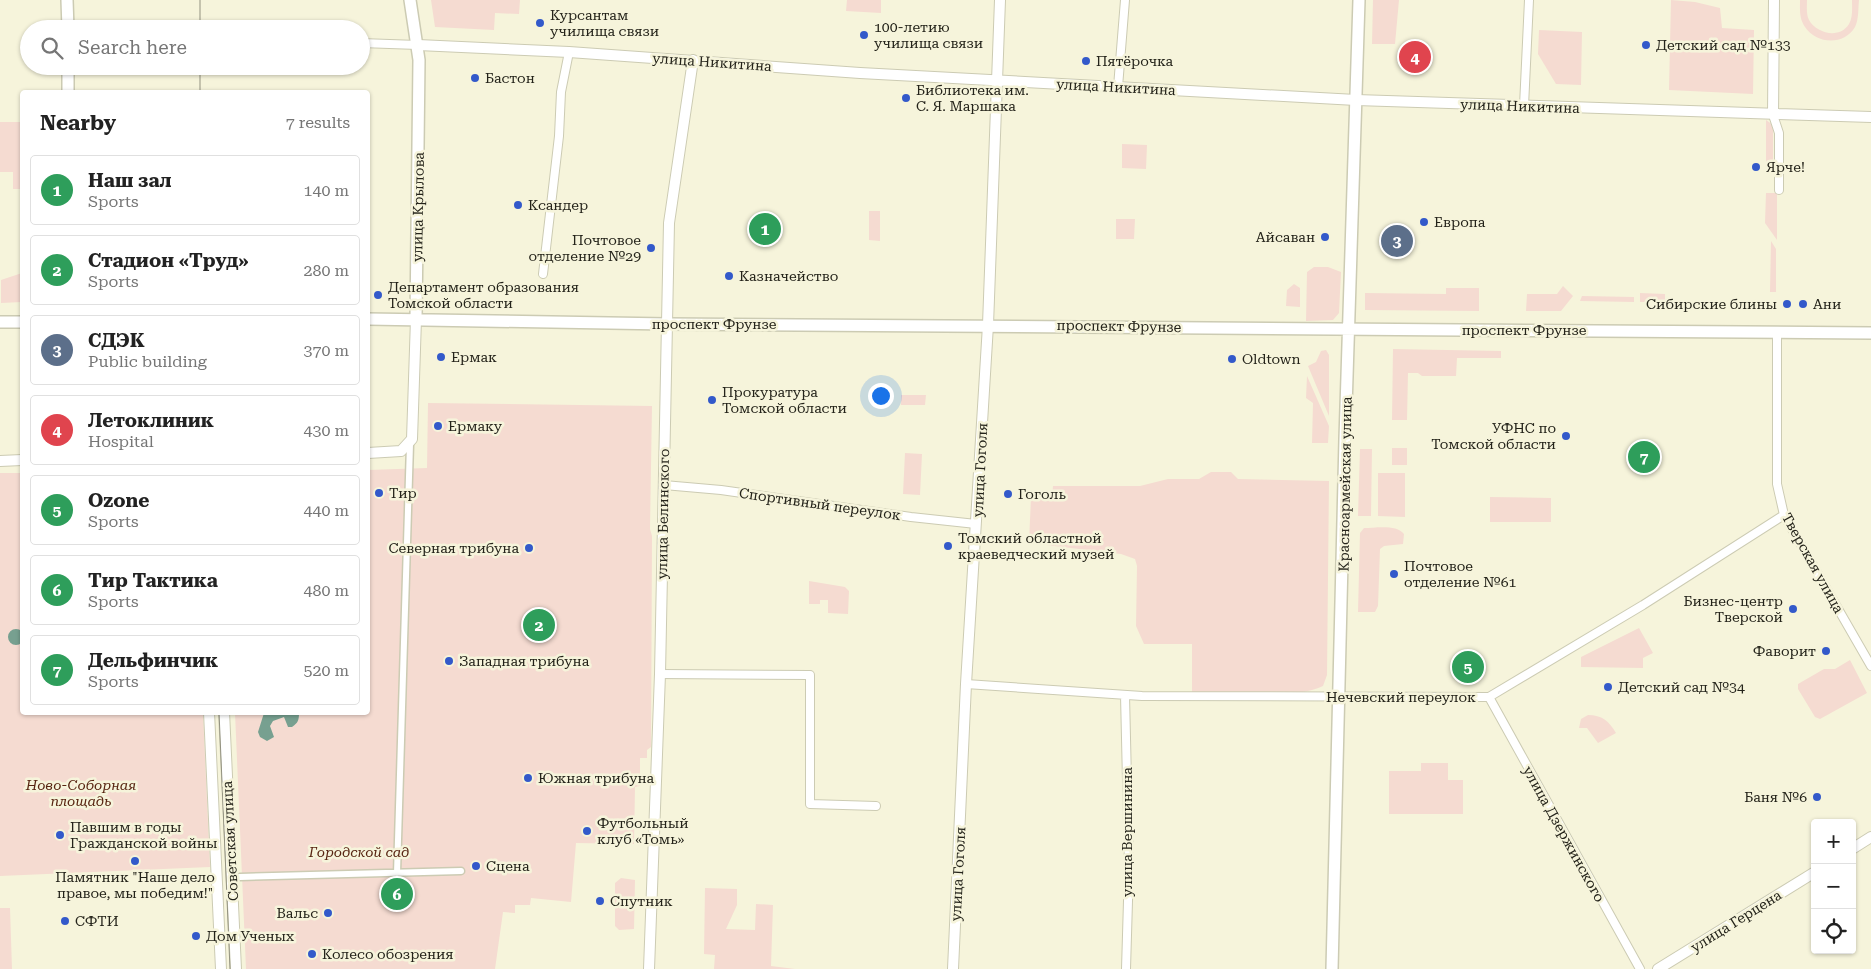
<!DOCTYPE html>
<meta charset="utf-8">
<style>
:root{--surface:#fff;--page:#f6f6f6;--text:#222;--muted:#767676;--line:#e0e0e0;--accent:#db2777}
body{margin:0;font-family:"Roboto Serif",serif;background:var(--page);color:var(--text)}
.controls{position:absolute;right:15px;bottom:15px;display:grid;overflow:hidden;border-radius:5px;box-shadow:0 1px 4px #0004}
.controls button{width:45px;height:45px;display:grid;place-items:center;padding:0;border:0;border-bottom:1px solid var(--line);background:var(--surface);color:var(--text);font:25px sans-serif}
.you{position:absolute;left:880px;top:395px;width:18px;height:18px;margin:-12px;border:4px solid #fff;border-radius:50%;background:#1a73e8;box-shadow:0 0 0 8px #1a73e833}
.badge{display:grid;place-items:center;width:32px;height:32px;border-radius:50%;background:var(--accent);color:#fff;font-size:16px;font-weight:700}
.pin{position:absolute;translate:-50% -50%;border:2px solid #fff;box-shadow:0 1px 5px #0006}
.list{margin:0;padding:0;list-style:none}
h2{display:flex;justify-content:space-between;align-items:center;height:65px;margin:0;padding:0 20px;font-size:21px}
h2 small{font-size:16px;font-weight:400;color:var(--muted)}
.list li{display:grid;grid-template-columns:32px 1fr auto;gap:15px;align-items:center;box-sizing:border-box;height:70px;margin:0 10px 10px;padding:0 10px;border:1px solid var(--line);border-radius:5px}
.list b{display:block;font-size:19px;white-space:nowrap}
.list p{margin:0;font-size:16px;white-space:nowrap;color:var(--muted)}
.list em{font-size:16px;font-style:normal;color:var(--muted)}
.icon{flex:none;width:28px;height:28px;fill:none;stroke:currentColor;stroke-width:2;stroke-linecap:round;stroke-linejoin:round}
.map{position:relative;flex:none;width:1871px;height:969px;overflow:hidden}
.search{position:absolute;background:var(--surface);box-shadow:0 1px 4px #0004;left:20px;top:20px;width:350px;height:55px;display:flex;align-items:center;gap:12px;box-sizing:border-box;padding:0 18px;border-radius:28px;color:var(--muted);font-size:19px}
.panel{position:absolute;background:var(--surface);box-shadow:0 1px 4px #0004;left:20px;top:90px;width:350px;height:625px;border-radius:5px}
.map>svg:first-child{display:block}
.green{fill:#f5dbd1}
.water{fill:#77a090}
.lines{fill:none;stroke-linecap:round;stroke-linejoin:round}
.pedestrian-casing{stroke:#cccbb3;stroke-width:9}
.minor-casing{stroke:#cccbb3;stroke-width:10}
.tertiary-casing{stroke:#cccbb3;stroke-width:12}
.secondary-casing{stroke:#cccbb3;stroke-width:14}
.pedestrian{stroke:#fff;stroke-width:6}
.minor{stroke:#fff;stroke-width:8}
.tertiary{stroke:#fff;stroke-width:10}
.secondary{stroke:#fff;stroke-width:11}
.tram{stroke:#939280;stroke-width:1}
.poi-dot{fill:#3359ca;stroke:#f6f4db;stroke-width:2}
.labels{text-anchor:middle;stroke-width:5;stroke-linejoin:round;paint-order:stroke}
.poi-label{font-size:14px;fill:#24231a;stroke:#f6f4db;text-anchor:start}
.street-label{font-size:14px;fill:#24231a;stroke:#f6f4db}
.park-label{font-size:14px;font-style:italic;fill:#572411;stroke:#f6f4db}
</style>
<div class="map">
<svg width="1871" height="969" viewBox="0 0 1871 969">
<rect width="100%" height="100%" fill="#f6f4db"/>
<path class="green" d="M 431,0 L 520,0 L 519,14 L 495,13 L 494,30 L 435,27 Z
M 847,0 L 881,0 L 881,13 L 846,11 Z
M 1373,0 L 1399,0 L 1395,44 L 1372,44 Z
M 1671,0 L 1695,2 L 1720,8 L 1722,28 L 1754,30 L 1753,94 L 1669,90 Z
M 1800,0 L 1807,0 C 1807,6 1806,14 1809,20 C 1817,34 1840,39 1849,24 C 1853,17 1852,8 1852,0 L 1859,0 C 1858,9 1859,19 1855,27 C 1844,46 1816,44 1805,27 C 1799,18 1800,10 1800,0 Z
M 1539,30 L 1582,32 L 1581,85 L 1556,84 L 1538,54 Z
M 1766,120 L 1773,125 L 1773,167 L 1766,167 Z
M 0,122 L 22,122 L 22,189 L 13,189 L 13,172 L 0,172 Z
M 1122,144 L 1147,145 L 1146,169 L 1122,168 Z
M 1766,193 L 1777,193 L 1777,240 L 1765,223 Z
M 869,211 L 880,211 L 880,241 L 869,240 Z
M 1116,219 L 1135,219 L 1134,239 L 1116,239 Z
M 1771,241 L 1776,249 L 1776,292 L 1770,292 Z
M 1314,267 L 1328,267 L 1341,272 L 1339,313 L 1333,320 L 1306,321 L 1307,272 Z
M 22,273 L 22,302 L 1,303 L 1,280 Z
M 1294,284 L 1300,288 L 1300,307 L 1286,306 L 1287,290 Z
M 1563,286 L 1573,296 L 1561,311 L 1526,311 L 1527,294 L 1557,294 Z
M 1446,288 L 1479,288 L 1479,311 L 1365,310 L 1365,293 L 1446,294 Z
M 1640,293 L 1665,294 L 1665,302 L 1640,302 Z
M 1582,296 L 1634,297 L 1634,302 L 1580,301 Z
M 1393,349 L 1501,351 L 1501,358 L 1457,358 L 1456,376 L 1422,376 L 1418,373 L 1408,373 L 1407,420 L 1392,420 Z
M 1326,350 L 1329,355 L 1329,416 L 1308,366 L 1316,362 L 1321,351 Z
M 1307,376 L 1329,426 L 1328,443 L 1312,443 L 1313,403 L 1306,398 Z
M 901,395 L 926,395 L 925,405 L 901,405 Z
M 428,403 L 652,406 L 650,529 L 652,536 L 651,747 L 647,750 L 647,758 L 640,758 L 640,786 L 635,787 L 634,844 L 576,843 L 571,902 L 531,898 L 530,905 L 515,905 L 515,913 L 503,912 L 495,969 L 246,969 L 235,713 L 368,712 L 368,470 L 427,468 Z
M 1392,448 L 1407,448 L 1407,465 L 1392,465 Z
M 1360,449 L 1372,449 L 1371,516 L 1358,516 Z
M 905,453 L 922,454 L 920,495 L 903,494 Z
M 1211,472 L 1231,472 L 1238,479 L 1329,481 L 1327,675 L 1323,686 C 1296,700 1224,693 1192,692 L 1192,644 L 1144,644 L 1136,626 L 1137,566 L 1135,559 L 1121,554 L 1029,543 L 1031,497 L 1052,497 L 1053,486 L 1140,486 L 1168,479 L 1199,479 Z
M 0,473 L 22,473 L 22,712 L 203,713 L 210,867 L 0,876 Z
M 1378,473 L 1405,473 L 1405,517 L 1378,516 Z
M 1490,497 L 1551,498 L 1551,522 L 1490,522 Z
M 1364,528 C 1375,528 1397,524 1404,534 L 1403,544 L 1384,546 L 1380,549 L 1378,606 L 1375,612 L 1358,612 L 1360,533 Z
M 809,581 L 845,587 L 849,591 L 848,614 L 828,613 L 828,600 L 820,600 L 820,604 L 809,604 Z
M 1639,628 L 1653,653 L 1643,658 L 1643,668 L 1581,667 L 1581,657 Z
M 1850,660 L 1867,693 L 1820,719 L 1815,717 L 1798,689 L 1798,684 L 1824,669 L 1835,669 Z
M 1588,715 C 1602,715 1609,721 1616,733 L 1598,743 L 1587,728 L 1579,728 L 1581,719 Z
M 1421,763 L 1448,763 L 1448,780 L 1463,780 L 1463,814 L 1389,814 L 1389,771 L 1421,771 Z
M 621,878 L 635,880 L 634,929 L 619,930 L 615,926 L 615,883 Z
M 705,888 L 737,889 L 737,905 L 726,929 L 755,930 L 756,904 L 773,905 L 771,966 L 795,969 L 714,969 L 715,955 L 704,954 Z
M 0,908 L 10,908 L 12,969 L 0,969 Z"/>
<path class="water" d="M8 637a8 8 0 1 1 16 0a8 8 0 1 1-16 0Z
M 264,713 L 299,713 C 299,720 298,723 292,727 L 288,727 L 284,717 L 273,721 L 270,726 L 274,737 L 267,741 L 260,737 L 258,732 Z"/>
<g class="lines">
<g class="pedestrian-casing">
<path id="pedestrian" d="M 397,873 L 410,444
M 240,877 L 461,871"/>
</g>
<g class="minor-casing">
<path id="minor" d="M 361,43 L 418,45
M 1118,87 L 1125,0
M 1524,106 L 1529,0
M 1773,115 L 1779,133 L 1779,190
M 543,274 L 559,136 L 561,92 L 569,52
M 1777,333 L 1777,484 L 1784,515 L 1871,666
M 664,485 L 721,490 L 911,517 L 976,524
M 660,674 L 810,675 L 810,804 L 876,806
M 966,684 L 1142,696 L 1489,697 L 1643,605 L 1784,515
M 1125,695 L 1129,867 L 1126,969
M 1489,697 L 1640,969"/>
</g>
<g class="tertiary-casing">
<path id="tertiary" d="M 418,45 L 569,52 L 860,73 L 1356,100 L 1871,117
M 1773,115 L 1774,0
M 368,453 L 401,451 L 412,439 L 416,319
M 0,461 L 22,460
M 209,712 L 221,969
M 224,712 L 236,969
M 1852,849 L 1871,837
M 649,969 L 660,674 L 669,223 L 693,60
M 953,969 L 966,684 L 988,325 L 1000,0
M 1658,969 L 1815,872"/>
</g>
<g class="secondary-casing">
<path id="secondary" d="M 67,0 L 68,29
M 410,0 L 419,60 L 416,319
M 68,66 L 68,92
M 368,319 L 667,324 L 1871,333
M 0,322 L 22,322
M 1332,969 L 1345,439 L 1359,0"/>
</g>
<use href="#pedestrian" class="pedestrian"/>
<use href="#minor" class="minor"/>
<use href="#tertiary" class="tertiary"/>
<use href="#secondary" class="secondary"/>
<path class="tram" d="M 200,29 L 200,0
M 200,66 L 200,92
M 219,712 L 230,969"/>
</g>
<g class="poi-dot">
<circle cx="540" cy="23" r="5"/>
<circle cx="864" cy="35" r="5"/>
<circle cx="1646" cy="45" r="5"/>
<circle cx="1086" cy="61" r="5"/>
<circle cx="475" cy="78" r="5"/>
<circle cx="906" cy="98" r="5"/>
<circle cx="1756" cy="167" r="5"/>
<circle cx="518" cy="205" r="5"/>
<circle cx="1424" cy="222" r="5"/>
<circle cx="1325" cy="237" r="5"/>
<circle cx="651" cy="248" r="5"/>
<circle cx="729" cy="276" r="5"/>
<circle cx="378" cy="295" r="5"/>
<circle cx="1787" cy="304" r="5"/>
<circle cx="1803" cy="304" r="5"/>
<circle cx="441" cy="357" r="5"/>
<circle cx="1232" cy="359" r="5"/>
<circle cx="712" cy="400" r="5"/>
<circle cx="438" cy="426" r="5"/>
<circle cx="1566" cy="436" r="5"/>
<circle cx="379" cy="493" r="5"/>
<circle cx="1008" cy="494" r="5"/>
<circle cx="948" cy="546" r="5"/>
<circle cx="529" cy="548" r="5"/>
<circle cx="1394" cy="574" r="5"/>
<circle cx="1793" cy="609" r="5"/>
<circle cx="1826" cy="651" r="5"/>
<circle cx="449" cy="661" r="5"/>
<circle cx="1608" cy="687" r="5"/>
<circle cx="528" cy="778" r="5"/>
<circle cx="1817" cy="797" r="5"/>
<circle cx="587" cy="831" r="5"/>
<circle cx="60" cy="835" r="5"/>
<circle cx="135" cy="861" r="5"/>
<circle cx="476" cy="866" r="5"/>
<circle cx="600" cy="901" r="5"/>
<circle cx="328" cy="913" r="5"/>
<circle cx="65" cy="921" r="5"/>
<circle cx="196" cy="936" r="5"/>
<circle cx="312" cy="954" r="5"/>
</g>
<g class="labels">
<g class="poi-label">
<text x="550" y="20">Курсантам<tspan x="550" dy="16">училища связи</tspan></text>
<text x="874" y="32">100-летию<tspan x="874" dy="16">училища связи</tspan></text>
<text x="1656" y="50">Детский сад №133</text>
<text x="1096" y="66">Пятёрочка</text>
<text x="485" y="83">Бастон</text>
<text x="916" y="95">Библиотека им.<tspan x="916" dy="16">С. Я. Маршака</tspan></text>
<text x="1766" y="172">Ярче!</text>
<text x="528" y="210">Ксандер</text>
<text x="1434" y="227">Европа</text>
<text x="1315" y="242" text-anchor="end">Айсаван</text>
<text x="641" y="245" text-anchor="end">Почтовое<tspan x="641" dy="16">отделение №29</tspan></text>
<text x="739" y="281">Казначейство</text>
<text x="388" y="292">Департамент образования<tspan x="388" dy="16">Томской области</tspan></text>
<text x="1777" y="309" text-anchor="end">Сибирские блины</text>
<text x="1813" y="309">Ани</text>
<text x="451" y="362">Ермак</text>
<text x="1242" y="364">Oldtown</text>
<text x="722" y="397">Прокуратура<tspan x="722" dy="16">Томской области</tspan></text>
<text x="448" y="431">Ермаку</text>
<text x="1556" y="433" text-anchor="end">УФНС по<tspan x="1556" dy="16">Томской области</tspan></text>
<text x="389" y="498">Тир</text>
<text x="1018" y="499">Гоголь</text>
<text x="958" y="543">Томский областной<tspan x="958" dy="16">краеведческий музей</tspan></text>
<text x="519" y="553" text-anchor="end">Северная трибуна</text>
<text x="1404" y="571">Почтовое<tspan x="1404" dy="16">отделение №61</tspan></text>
<text x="1783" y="606" text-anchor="end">Бизнес-центр<tspan x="1783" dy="16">Тверской</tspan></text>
<text x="1816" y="656" text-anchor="end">Фаворит</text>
<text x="459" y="666">Западная трибуна</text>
<text x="1618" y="692">Детский сад №34</text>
<text x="538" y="783">Южная трибуна</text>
<text x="1807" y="802" text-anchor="end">Баня №6</text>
<text x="597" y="828">Футбольный<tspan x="597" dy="16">клуб «Томь»</tspan></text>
<text x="70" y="832">Павшим в годы<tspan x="70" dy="16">Гражданской войны</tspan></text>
<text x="486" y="871">Сцена</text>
<text x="135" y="882" text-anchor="middle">Памятник "Наше дело<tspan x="135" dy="16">правое, мы победим!"</tspan></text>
<text x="610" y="906">Спутник</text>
<text x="318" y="918" text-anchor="end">Вальс</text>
<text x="75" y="926">СФТИ</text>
<text x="206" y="941">Дом Ученых</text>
<text x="322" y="959">Колесо обозрения</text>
</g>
<g class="street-label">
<text transform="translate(712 62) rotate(4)" y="5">улица Никитина</text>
<text transform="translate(1116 87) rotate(3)" y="5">улица Никитина</text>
<text transform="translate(1520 106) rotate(2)" y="5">улица Никитина</text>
<text transform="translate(418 207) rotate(-89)" y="5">улица Крылова</text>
<text x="714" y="329">проспект Фрунзе</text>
<text transform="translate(1119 326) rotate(1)" y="5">проспект Фрунзе</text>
<text x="1524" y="335">проспект Фрунзе</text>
<text transform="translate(980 470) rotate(-87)" y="5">улица Гоголя</text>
<text transform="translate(1345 484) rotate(-89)" y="5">Красноармейская улица</text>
<text transform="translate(820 504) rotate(8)" y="5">Спортивный переулок</text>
<text transform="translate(663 514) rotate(-89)" y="5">улица Белинского</text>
<text transform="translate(1813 563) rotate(61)" y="5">Тверская улица</text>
<text x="1401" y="702">Нечевский переулок</text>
<text transform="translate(1127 832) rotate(-90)" y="5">улица Вершинина</text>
<text transform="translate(1564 834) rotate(61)" y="5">улица Дзержинского</text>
<text transform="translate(230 841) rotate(-93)" y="5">Советская улица</text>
<text transform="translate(958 874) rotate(-87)" y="5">улица Гоголя</text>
<text transform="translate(1736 921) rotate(-32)" y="5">улица Герцена</text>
</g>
<g class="park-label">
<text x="81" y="790">Ново-Соборная<tspan x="81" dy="16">площадь</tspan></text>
<text x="359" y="857">Городской сад</text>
</g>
</g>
</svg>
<div class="controls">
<button>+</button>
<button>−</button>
<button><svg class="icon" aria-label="locate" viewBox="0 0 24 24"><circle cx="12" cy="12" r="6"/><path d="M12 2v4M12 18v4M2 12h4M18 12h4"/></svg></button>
</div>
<div class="you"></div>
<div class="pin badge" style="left:765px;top:229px;background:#2e9e5b">1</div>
<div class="pin badge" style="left:539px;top:625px;background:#2e9e5b">2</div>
<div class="pin badge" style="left:1397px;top:241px;background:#5c6f8a">3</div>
<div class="pin badge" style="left:1415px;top:57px;background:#e0444e">4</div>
<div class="pin badge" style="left:1468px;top:667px;background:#2e9e5b">5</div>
<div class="pin badge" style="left:397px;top:894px;background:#2e9e5b">6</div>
<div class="pin badge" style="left:1644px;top:457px;background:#2e9e5b">7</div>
<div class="search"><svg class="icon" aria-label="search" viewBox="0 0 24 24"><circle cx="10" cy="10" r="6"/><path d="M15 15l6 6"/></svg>Search here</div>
<section class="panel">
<h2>Nearby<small>7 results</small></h2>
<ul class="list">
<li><span class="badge" style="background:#2e9e5b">1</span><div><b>Наш зал</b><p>Sports</p></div><em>140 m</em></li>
<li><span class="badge" style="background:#2e9e5b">2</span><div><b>Стадион «Труд»</b><p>Sports</p></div><em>280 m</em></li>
<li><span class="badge" style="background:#5c6f8a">3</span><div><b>СДЭК</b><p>Public building</p></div><em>370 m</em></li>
<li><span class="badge" style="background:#e0444e">4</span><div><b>Летоклиник</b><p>Hospital</p></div><em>430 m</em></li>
<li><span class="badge" style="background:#2e9e5b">5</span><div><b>Ozone</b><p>Sports</p></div><em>440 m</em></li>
<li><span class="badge" style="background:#2e9e5b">6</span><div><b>Тир Тактика</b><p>Sports</p></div><em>480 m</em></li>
<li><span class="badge" style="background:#2e9e5b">7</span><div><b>Дельфинчик</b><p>Sports</p></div><em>520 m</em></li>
</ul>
</section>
</div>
